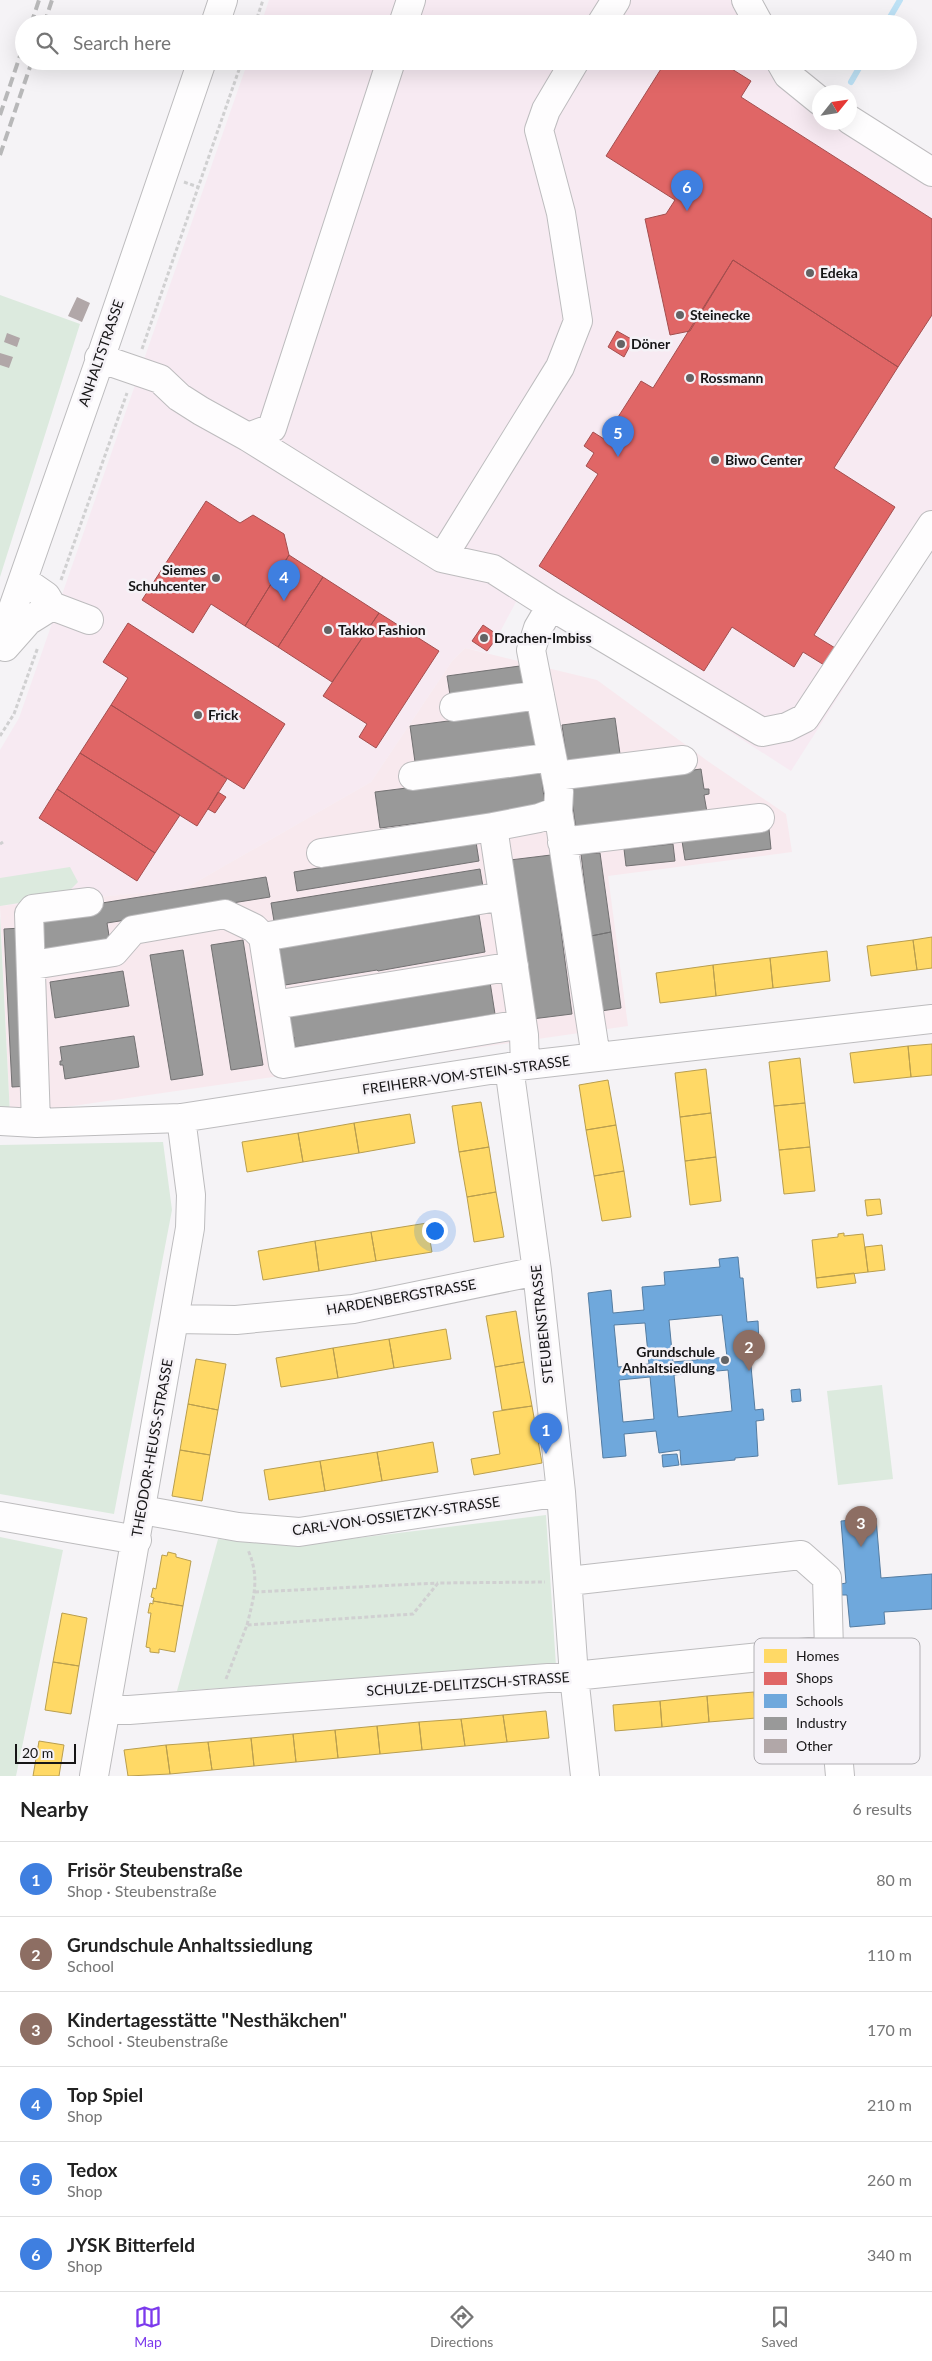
<!DOCTYPE html>
<meta charset="utf-8">
<style>
:root{--surface:#fff;--page:#f6f6f6;--text:#222;--muted:#767676;--line:#e0e0e0;--accent:#7c3aed}
body{margin:0;font-family:Lato,sans-serif;background:var(--page);color:var(--text)}
.compass{position:absolute;left:812px;top:85px;width:45px;height:45px;border-radius:50%;background:var(--surface);box-shadow:0 5px 20px #0002;rotate:60deg}
.scale{position:absolute;left:15px;bottom:12px;width:61px;box-sizing:border-box;padding-left:5px;border:2px solid #161516;border-top:0;font-size:14px;line-height:18px;white-space:nowrap;color:#161516;-webkit-text-stroke:4px #f5f2f7;paint-order:stroke}
.you{position:absolute;left:434px;top:1230px;width:18px;height:18px;margin:-12px;border:4px solid #fff;border-radius:50%;background:#1a73e8;box-shadow:0 0 0 8px #1a73e833}
.badge{display:grid;place-items:center;width:32px;height:32px;border-radius:50%;background:var(--accent);color:#fff;font-size:16px;font-weight:700}
.pin{position:absolute;translate:-50% -41px;filter:drop-shadow(0 1px 2px #0008)}
.pin::after{content:'';position:absolute;top:26px;width:18px;height:15px;background:inherit;clip-path:polygon(0 0,100% 0,50% 100%)}
.list{margin:0;padding:0;list-style:none}
h2{display:flex;justify-content:space-between;align-items:center;height:65px;margin:0;padding:0 20px;font-size:21px}
h2 small{font-size:16px;font-weight:400;color:var(--muted)}
.list li{display:grid;grid-template-columns:32px 1fr auto;gap:15px;align-items:center;box-sizing:border-box;height:75px;padding:0 20px;border-top:1px solid var(--line)}
.list b{display:block;font-size:19px;white-space:nowrap}
.list p{margin:0;font-size:16px;white-space:nowrap;color:var(--muted)}
.list em{font-size:16px;font-style:normal;color:var(--muted)}
.icon{flex:none;width:28px;height:28px;fill:none;stroke:currentColor;stroke-width:2;stroke-linecap:round;stroke-linejoin:round}
.map{position:relative;flex:none;width:932px;height:1776px;overflow:hidden}
.search{position:absolute;background:var(--surface);box-shadow:0 5px 20px #0002;left:15px;right:15px;top:15px;height:55px;display:flex;align-items:center;gap:12px;box-sizing:border-box;padding:0 18px;border-radius:28px;color:var(--muted);font-size:19px}
.sheet{height:515px;background:var(--surface)}
nav{display:flex;justify-content:space-around;align-items:center;box-sizing:border-box;height:70px;border-top:1px solid var(--line);background:var(--surface);font-size:14px;color:var(--muted)}
nav a{display:grid;justify-items:center;gap:2px}
nav .on{color:var(--accent)}
.map>svg:first-child{display:block}
.commercial{fill:#f7eaf2}
.industrial{fill:#f8e9ee}
.green{fill:#dceade}
.homes{fill:#ffd966;stroke:#b99e4e}
.shops{fill:#e06666;stroke:#a34e4e}
.schools{fill:#6fa8dc;stroke:#547ca1;fill-rule:evenodd}
.industry{fill:#999;stroke:#727172}
.lines{fill:none;stroke-linecap:round;stroke-linejoin:round}
.stream{stroke:#bde1f5;stroke-width:6}
.building{fill:#b1a7a8}
.minor-casing{stroke:#bdbcbe;stroke-width:30}
.path{stroke:#d0d0d1;stroke-width:3;stroke-dasharray:4 2.5;stroke-linecap:butt}
.minor{stroke:#fefdfe;stroke-width:28}
.rail{stroke:#b8b8b9;stroke-width:4;stroke-dasharray:10 5;stroke-linecap:butt}
.poi-dot{fill:#646364;stroke:#f5f2f7;stroke-width:2}
.labels{text-anchor:middle;stroke-width:5;stroke-linejoin:round;paint-order:stroke}
.poi-label{font-size:14px;font-weight:bold;fill:#161516;stroke:#f5f2f7;text-anchor:start}
.street-label{font-size:14px;fill:#161516;stroke:#f5f2f7}
.key{fill:#f5f2f7;stroke:#b2b0b4;stroke-width:1}
.key-label{font-size:14px;fill:#161516}
</style>
<div class="map">
<svg width="932" height="1776" viewBox="0 0 932 1776">
<rect width="100%" height="100%" fill="#f5f3f6"/>
<path class="commercial" d="M 269,0 L 758,0 L 772,24 L 261,24 Z
M 248,61 L 795,61 L 805,75 L 833,92 L 820,92 L 820,122 L 850,122 L 850,103 L 932,154 L 932,550 L 791,771 L 519,596 L 489,653 L 465,648 L 452,661 L 371,782 L 184,889 L 0,906 L 0,750 L 19,718 Z"/>
<path class="industrial" d="M 465,648 L 597,680 L 709,762 L 786,814 L 792,852 L 608,876 L 628,1026 L 10,1115 L 0,906 L 184,889 L 371,782 L 452,661 Z"/>
<path class="green" d="M 0,295 L 80,324 L 0,577 Z
M 70,867 L 78,882 L 64,896 L 0,906 L 0,878 Z
M 0,916 L 10,1115 L 0,1114 Z
M 163,1142 L 172,1210 L 114,1514 L 0,1494 L 0,1145 Z
M 882,1385 L 893,1479 L 838,1485 L 827,1391 Z
M 546,1515 L 556,1666 L 177,1691 L 218,1539 L 292,1546 Z
M 0,1537 L 63,1550 L 16,1776 L 0,1776 Z"/>
<path class="homes" d="M 932,937 L 932,968 L 917,970 L 913,940 Z
M 913,940 L 917,970 L 871,976 L 867,946 Z
M 827,951 L 830,981 L 773,988 L 770,958 Z
M 770,958 L 773,988 L 716,996 L 713,965 Z
M 713,965 L 716,996 L 660,1003 L 656,973 Z
M 932,1044 L 932,1075 L 911,1077 L 908,1046 Z
M 908,1046 L 911,1077 L 854,1083 L 850,1053 Z
M 800,1058 L 805,1103 L 774,1106 L 769,1062 Z
M 706,1069 L 711,1113 L 680,1117 L 675,1073 Z
M 608,1080 L 616,1125 L 586,1130 L 579,1085 Z
M 481,1102 L 489,1147 L 459,1152 L 452,1106 Z
M 805,1103 L 810,1147 L 779,1150 L 774,1106 Z
M 711,1113 L 716,1157 L 685,1161 L 680,1117 Z
M 410,1114 L 415,1143 L 359,1153 L 354,1123 Z
M 354,1123 L 359,1153 L 303,1162 L 298,1133 Z
M 616,1125 L 624,1171 L 594,1176 L 586,1130 Z
M 298,1133 L 303,1162 L 247,1172 L 242,1142 Z
M 489,1147 L 496,1192 L 467,1197 L 459,1152 Z
M 810,1147 L 815,1191 L 784,1194 L 779,1150 Z
M 716,1157 L 721,1201 L 690,1205 L 685,1161 Z
M 624,1171 L 631,1217 L 602,1221 L 594,1176 Z
M 496,1192 L 504,1237 L 474,1242 L 467,1197 Z
M 880,1199 L 882,1214 L 867,1216 L 865,1200 Z
M 427,1223 L 432,1252 L 376,1261 L 371,1232 Z
M 371,1232 L 376,1261 L 319,1271 L 315,1241 Z
M 844,1233 L 844,1236 L 863,1234 L 868,1272 L 816,1278 L 812,1240 L 838,1237 L 838,1234 Z
M 315,1241 L 319,1271 L 263,1280 L 258,1251 Z
M 882,1245 L 885,1270 L 868,1272 L 865,1247 Z
M 854,1273 L 856,1283 L 817,1288 L 816,1278 Z
M 516,1311 L 524,1362 L 495,1367 L 486,1316 Z
M 446,1329 L 451,1359 L 394,1368 L 389,1339 Z
M 389,1339 L 394,1368 L 338,1378 L 333,1348 Z
M 333,1348 L 338,1378 L 281,1387 L 276,1358 Z
M 196,1359 L 226,1364 L 218,1410 L 188,1404 Z
M 524,1362 L 532,1406 L 502,1410 L 495,1367 Z
M 188,1404 L 218,1410 L 210,1455 L 180,1450 Z
M 532,1406 L 542,1463 L 474,1475 L 471,1459 L 500,1454 L 493,1412 Z
M 433,1442 L 438,1472 L 382,1481 L 377,1452 Z
M 180,1450 L 210,1455 L 202,1501 L 172,1496 Z
M 377,1452 L 382,1481 L 325,1491 L 320,1461 Z
M 320,1461 L 325,1491 L 269,1500 L 264,1470 Z
M 168,1552 L 176,1554 L 176,1557 L 191,1561 L 183,1606 L 153,1601 L 154,1598 L 151,1597 L 153,1588 L 156,1589 L 162,1555 L 167,1556 Z
M 153,1601 L 183,1606 L 175,1652 L 159,1649 L 159,1653 L 150,1652 L 150,1648 L 146,1647 L 151,1613 L 148,1613 L 150,1603 L 153,1604 Z
M 62,1613 L 87,1618 L 79,1666 L 53,1662 Z
M 53,1662 L 79,1666 L 71,1714 L 45,1710 Z
M 800,1688 L 803,1714 L 756,1718 L 754,1692 Z
M 754,1692 L 756,1718 L 709,1722 L 707,1696 Z
M 707,1696 L 709,1722 L 662,1727 L 660,1701 Z
M 660,1701 L 662,1727 L 615,1731 L 613,1705 Z
M 546,1711 L 549,1738 L 507,1742 L 503,1715 Z
M 503,1715 L 507,1742 L 465,1746 L 461,1719 Z
M 461,1719 L 465,1746 L 422,1750 L 419,1722 Z
M 419,1722 L 422,1750 L 380,1754 L 377,1726 Z
M 377,1726 L 380,1754 L 338,1758 L 335,1730 Z
M 335,1730 L 338,1758 L 296,1762 L 293,1734 Z
M 293,1734 L 296,1762 L 254,1766 L 251,1738 Z
M 251,1738 L 254,1766 L 212,1770 L 208,1742 Z
M 39,1741 L 64,1745 L 59,1776 L 33,1776 Z
M 208,1742 L 212,1770 L 170,1774 L 166,1745 Z
M 166,1745 L 170,1774 L 128,1776 L 124,1750 Z"/>
<path class="shops" d="M 666,61 L 719,61 L 751,81 L 741,97 L 932,219 L 932,315 L 898,367 L 733,260 L 690,331 L 670,335 L 645,219 L 666,214 L 675,200 L 606,156 Z
M 733,260 L 898,367 L 834,468 L 895,507 L 814,635 L 840,651 L 829,668 L 803,652 L 794,667 L 732,627 L 704,671 L 539,566 L 598,474 L 586,466 L 594,453 L 584,446 L 593,432 L 604,439 L 641,381 L 653,388 Z
M 617,331 L 633,340 L 624,357 L 608,347 Z
M 206,501 L 240,523 L 253,515 L 284,534 L 289,555 L 245,626 L 211,604 L 193,633 L 142,600 Z
M 289,555 L 323,577 L 278,647 L 245,626 Z
M 323,577 L 379,613 L 332,682 L 278,647 Z
M 379,613 L 439,651 L 376,748 L 359,737 L 367,724 L 323,696 Z
M 128,623 L 285,724 L 244,789 L 111,705 L 128,678 L 103,662 Z
M 483,625 L 495,633 L 492,636 L 496,639 L 487,651 L 472,641 Z
M 111,705 L 227,779 L 197,826 L 80,753 Z
M 80,753 L 180,815 L 155,853 L 57,789 Z
M 57,789 L 155,853 L 137,881 L 39,818 Z
M 218,792 L 226,797 L 215,813 L 208,809 Z"/>
<path class="schools" d="M 738,1257 L 740,1278 L 743,1278 L 747,1322 L 758,1321 L 759,1343 L 749,1344 L 755,1410 L 763,1409 L 764,1420 L 756,1421 L 758,1456 L 735,1458 L 735,1460 L 681,1465 L 680,1450 L 659,1453 L 656,1431 L 624,1434 L 626,1456 L 603,1458 L 588,1293 L 611,1290 L 613,1313 L 644,1310 L 642,1287 L 665,1285 L 664,1272 L 720,1267 L 719,1259 ZM 722,1315 L 727,1357 L 673,1362 L 669,1320 ZM 645,1323 L 649,1364 L 618,1367 L 614,1325 ZM 728,1370 L 732,1411 L 678,1417 L 674,1375 ZM 650,1377 L 654,1419 L 623,1422 L 619,1380 Z
M 800,1389 L 801,1401 L 792,1402 L 791,1390 Z
M 677,1454 L 679,1465 L 663,1467 L 662,1455 Z
M 876,1518 L 881,1578 L 932,1574 L 932,1609 L 884,1612 L 885,1624 L 850,1627 L 847,1595 L 842,1595 L 841,1584 L 846,1583 L 841,1521 Z"/>
<path class="industry" d="M 527,665 L 529,684 L 450,695 L 447,676 Z
M 532,710 L 537,746 L 415,762 L 410,726 Z
M 615,718 L 620,754 L 567,761 L 562,725 Z
M 701,769 L 704,789 L 709,789 L 709,794 L 704,795 L 707,812 L 576,829 L 570,786 Z
M 541,771 L 545,807 L 380,828 L 375,792 Z
M 769,829 L 771,849 L 685,860 L 682,841 Z
M 476,842 L 479,861 L 297,891 L 294,872 Z
M 673,844 L 675,861 L 626,866 L 624,849 Z
M 600,853 L 611,932 L 591,936 L 581,854 Z
M 551,855 L 572,1014 L 532,1019 L 510,860 Z
M 480,869 L 483,887 L 274,921 L 271,903 Z
M 266,877 L 270,897 L 107,923 L 110,942 L 45,953 L 39,913 Z
M 479,915 L 485,952 L 378,971 L 377,970 L 285,985 L 279,948 Z
M 22,928 L 30,1086 L 12,1087 L 4,929 Z
M 611,932 L 621,1008 L 601,1011 L 591,936 Z
M 243,940 L 263,1065 L 231,1070 L 211,945 Z
M 183,950 L 203,1075 L 171,1080 L 150,955 Z
M 123,971 L 129,1006 L 55,1018 L 50,982 Z
M 490,982 L 495,1014 L 295,1047 L 294,1037 L 292,1037 L 290,1015 Z
M 134,1036 L 139,1067 L 65,1079 L 63,1065 L 60,1065 L 60,1061 L 62,1061 L 60,1047 Z"/>
<g class="lines">
<path class="stream" d="M 886,24 L 900,0
M 851,82 L 863,61"/>
</g>
<path class="building" d="M 77,297 L 90,303 L 82,322 L 68,316 Z
M 7,333 L 20,338 L 17,347 L 4,342 Z
M 0,353 L 13,357 L 9,368 L 0,365 Z"/>
<g class="lines">
<g class="minor-casing">
<path id="minor" d="M 746,0 L 759,24
M 215,24 L 223,0
M 403,24 L 411,0
M 601,24 L 616,0
M 780,61 L 788,75 L 820,101
M 850,120 L 932,172
M 99,358 L 160,379 L 179,397 L 201,411 L 248,437 L 442,558 L 493,569 L 551,606 L 762,732 L 787,727 L 805,718 L 932,525
M 248,437 L 272,428 L 391,61
M 442,558 L 560,367 L 578,321 L 561,213 L 539,130 L 546,110 L 575,61
M 23,580 L 46,596 L 52,606 L 89,620
M 0,645 C 69,451 136,256 202,61
M 5,647 L 28,621 L 52,606
M 454,707 L 540,695
M 413,776 L 552,757
M 556,776 L 683,760
M 558,811 L 596,1057
M 493,827 L 539,818 L 558,811 L 559,792 L 531,650 L 538,628 L 551,606
M 562,842 L 760,818
M 321,853 L 493,827 L 524,1035 L 525,1065
M 263,937 L 503,896
M 33,965 L 114,952 L 133,930 L 225,914 L 254,928 L 263,937 L 283,1064 L 522,1024
M 274,1005 L 514,966
M 509,1067 L 537,1271 L 561,1492 L 574,1676 L 585,1776
M 0,1121 L 36,1123 L 181,1118 L 509,1067 L 932,1019
M 36,1123 L 29,914 L 33,909 L 89,902
M 175,1319 L 236,1320 L 353,1309 L 537,1271
M 142,1510 L 238,1527 L 299,1532 L 561,1492
M 0,1516 L 137,1540
M 569,1581 L 801,1555 L 827,1578 L 829,1650 L 840,1776
M 106,1709 L 129,1710 L 574,1676 L 829,1650
M 94,1776 L 190,1228 L 191,1195 L 181,1118"/>
</g>
<path class="path" d="M 255,24 L 263,0
M 184,182 L 198,187
M 142,349 L 242,61
M 61,580 L 127,393
M 0,736 L 14,714 L 38,647
M 0,844 L 3,842
M 255,1592 L 438,1583
M 247,1625 C 254,1597 260,1577 248,1550
M 226,1679 L 247,1625 L 413,1614 L 438,1583 L 545,1582"/>
<use href="#minor" class="minor"/>
<path class="rail" d="M 31,24 L 39,0
M 44,24 L 52,0
M 0,115 L 24,44
M 0,155 L 32,61"/>
</g>
<g class="poi-dot">
<circle cx="810" cy="273" r="5"/>
<circle cx="680" cy="315" r="5"/>
<circle cx="621" cy="344" r="5"/>
<circle cx="690" cy="378" r="5"/>
<circle cx="715" cy="460" r="5"/>
<circle cx="216" cy="578" r="5"/>
<circle cx="328" cy="630" r="5"/>
<circle cx="484" cy="638" r="5"/>
<circle cx="198" cy="715" r="5"/>
<circle cx="725" cy="1360" r="5"/>
</g>
<g class="labels">
<g class="poi-label">
<text x="820" y="278">Edeka</text>
<text x="690" y="320">Steinecke</text>
<text x="631" y="349">Döner</text>
<text x="700" y="383">Rossmann</text>
<text x="725" y="465">Biwo Center</text>
<text x="206" y="575" text-anchor="end">Siemes<tspan x="206" dy="16">Schuhcenter</tspan></text>
<text x="338" y="635">Takko Fashion</text>
<text x="494" y="643">Drachen-Imbiss</text>
<text x="208" y="720">Frick</text>
<text x="715" y="1357" text-anchor="end">Grundschule<tspan x="715" dy="16">Anhaltsiedlung</tspan></text>
</g>
<g class="street-label">
<text transform="translate(101 353) rotate(-71)" y="5">ANHALTSTRASSE</text>
<text transform="translate(466 1075) rotate(-8)" y="5">FREIHERR-VOM-STEIN-STRASSE</text>
<text transform="translate(401 1297) rotate(-10)" y="5">HARDENBERGSTRASSE</text>
<text transform="translate(542 1324) rotate(-96)" y="5">STEUBENSTRASSE</text>
<text transform="translate(152 1448) rotate(-80)" y="5">THEODOR-HEUSS-STRASSE</text>
<text transform="translate(396 1516) rotate(-8)" y="5">CARL-VON-OSSIETZKY-STRASSE</text>
<text transform="translate(468 1684) rotate(-4)" y="5">SCHULZE-DELITZSCH-STRASSE</text>
</g>
</g>
<rect x="754" y="1638" width="166" height="126" rx="8" class="key"/>
<rect x="764" y="1649" width="23" height="14" fill="#ffd966"/>
<rect x="764" y="1672" width="23" height="13" fill="#e06666"/>
<rect x="764" y="1694" width="23" height="14" fill="#6fa8dc"/>
<rect x="764" y="1717" width="23" height="13" fill="#999"/>
<rect x="764" y="1739" width="23" height="14" fill="#b1a7a8"/>
<g class="key-label">
<text x="796" y="1661">Homes</text>
<text x="796" y="1683">Shops</text>
<text x="796" y="1706">Schools</text>
<text x="796" y="1728">Industry</text>
<text x="796" y="1751">Other</text>
</g>
</svg>
<svg class="compass" viewBox="-18 -18 36 36"><path d="M0-13l5 13h-10z" fill="#e53935"/><path d="M0 13l5-13h-10z" fill="#767676"/></svg>
<div class="scale">20 m</div>
<div class="you"></div>
<div class="pin badge" style="left:546px;top:1454px;background:#3f7fe0">1</div>
<div class="pin badge" style="left:749px;top:1371px;background:#8d6e63">2</div>
<div class="pin badge" style="left:861px;top:1547px;background:#8d6e63">3</div>
<div class="pin badge" style="left:284px;top:601px;background:#3f7fe0">4</div>
<div class="pin badge" style="left:618px;top:457px;background:#3f7fe0">5</div>
<div class="pin badge" style="left:687px;top:211px;background:#3f7fe0">6</div>
<div class="search"><svg class="icon" aria-label="search" viewBox="0 0 24 24"><circle cx="10" cy="10" r="6"/><path d="M15 15l6 6"/></svg>Search here</div>
</div>
<section class="sheet">
<h2>Nearby<small>6 results</small></h2>
<ul class="list">
<li><span class="badge" style="background:#3f7fe0">1</span><div><b>Frisör Steubenstraße</b><p>Shop · Steubenstraße</p></div><em>80 m</em></li>
<li><span class="badge" style="background:#8d6e63">2</span><div><b>Grundschule Anhaltssiedlung</b><p>School</p></div><em>110 m</em></li>
<li><span class="badge" style="background:#8d6e63">3</span><div><b>Kindertagesstätte &quot;Nesthäkchen&quot;</b><p>School · Steubenstraße</p></div><em>170 m</em></li>
<li><span class="badge" style="background:#3f7fe0">4</span><div><b>Top Spiel</b><p>Shop</p></div><em>210 m</em></li>
<li><span class="badge" style="background:#3f7fe0">5</span><div><b>Tedox</b><p>Shop</p></div><em>260 m</em></li>
<li><span class="badge" style="background:#3f7fe0">6</span><div><b>JYSK Bitterfeld</b><p>Shop</p></div><em>340 m</em></li>
</ul>
</section>
<nav>
<a class="on"><svg class="icon" aria-label="map" viewBox="0 0 24 24"><path d="M3 6l6-2 6 2 6-2v14l-6 2-6-2-6 2zM9 4v14M15 6v14"/></svg>Map</a>
<a><svg class="icon" aria-label="directions" viewBox="0 0 24 24"><path d="M12 3l9 9-9 9-9-9zM9 14v-3h6M13 9l2 2-2 2"/></svg>Directions</a>
<a><svg class="icon" aria-label="saved" viewBox="0 0 24 24"><path d="M7 4h10v16l-5-4-5 4z"/></svg>Saved</a>
</nav>
